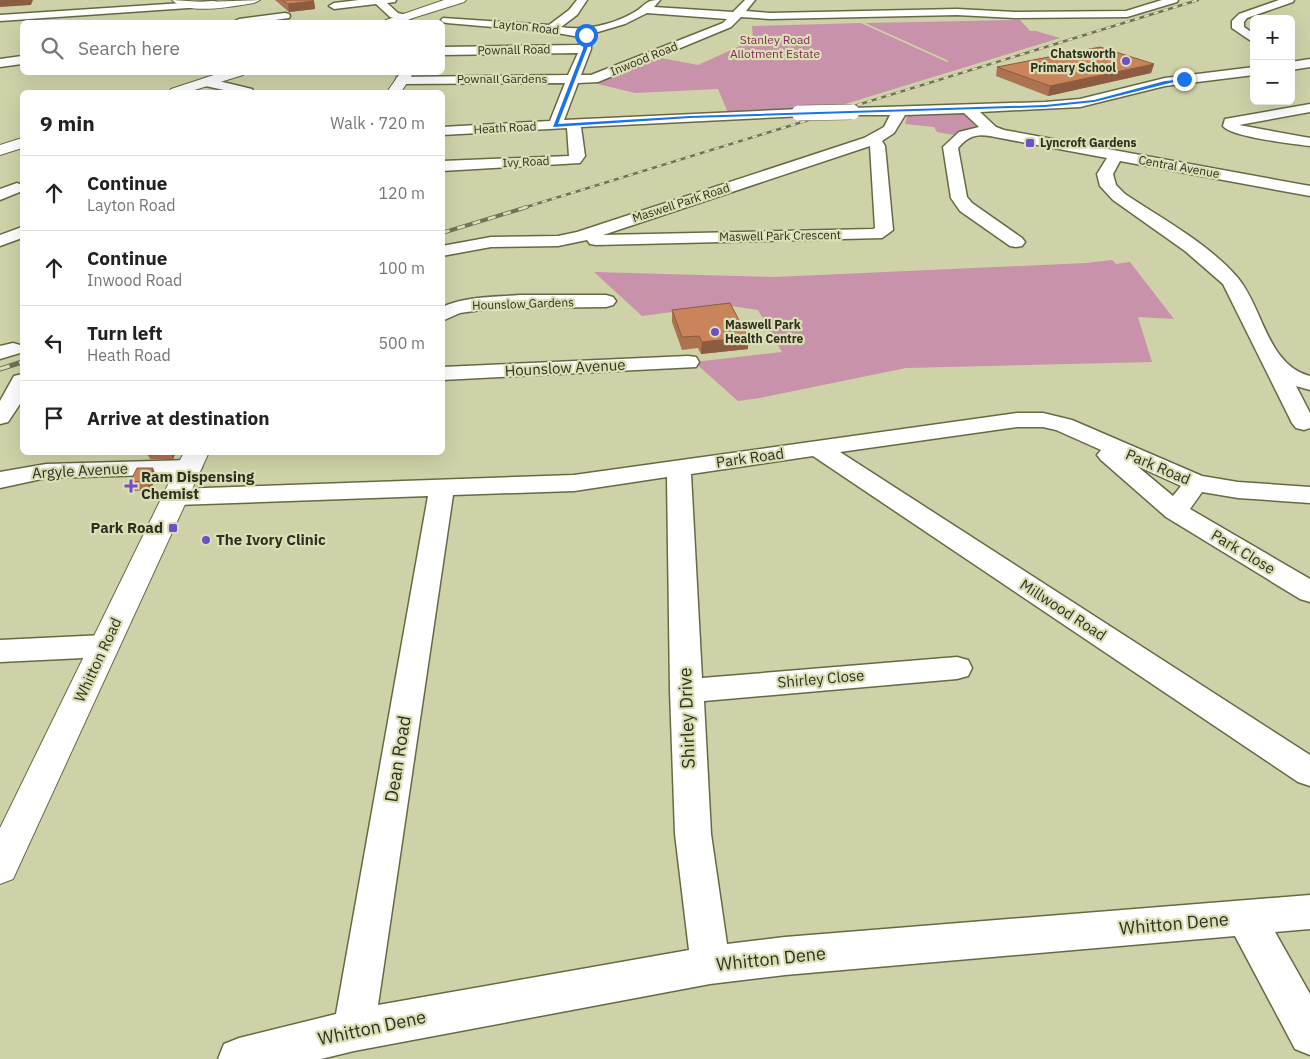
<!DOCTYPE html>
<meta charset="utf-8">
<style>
:root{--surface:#fff;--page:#f2f2f2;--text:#222;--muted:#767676;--line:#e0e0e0}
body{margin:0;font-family:"IBM Plex Sans",sans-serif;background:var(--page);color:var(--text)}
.controls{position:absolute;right:15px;top:15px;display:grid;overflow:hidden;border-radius:8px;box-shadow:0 5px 20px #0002}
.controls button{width:45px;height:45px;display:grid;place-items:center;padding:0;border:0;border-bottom:1px solid var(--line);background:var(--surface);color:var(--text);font:25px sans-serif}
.stop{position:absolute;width:15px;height:15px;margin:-11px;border:4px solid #1a73e8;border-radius:50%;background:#fff}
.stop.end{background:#1a73e8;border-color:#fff;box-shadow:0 1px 5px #0008}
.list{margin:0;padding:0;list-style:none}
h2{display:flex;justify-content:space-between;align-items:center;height:65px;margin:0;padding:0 20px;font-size:21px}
h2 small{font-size:16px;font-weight:400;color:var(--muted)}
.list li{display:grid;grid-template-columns:32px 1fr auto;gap:15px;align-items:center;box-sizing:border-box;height:75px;padding:0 20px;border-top:1px solid var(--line)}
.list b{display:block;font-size:19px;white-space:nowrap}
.list p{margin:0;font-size:16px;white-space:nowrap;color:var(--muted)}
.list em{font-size:16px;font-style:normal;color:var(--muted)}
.icon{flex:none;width:28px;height:28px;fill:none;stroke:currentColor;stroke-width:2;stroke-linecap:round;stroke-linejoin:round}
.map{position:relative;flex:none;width:1310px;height:1059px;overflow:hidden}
.search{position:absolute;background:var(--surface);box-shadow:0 5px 20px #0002;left:20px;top:20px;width:425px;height:55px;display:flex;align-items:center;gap:12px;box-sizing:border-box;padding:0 18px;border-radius:8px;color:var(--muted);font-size:19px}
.panel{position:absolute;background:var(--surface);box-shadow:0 5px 20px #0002;left:20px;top:90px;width:425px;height:365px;border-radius:8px}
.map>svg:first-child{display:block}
.green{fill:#c792aa}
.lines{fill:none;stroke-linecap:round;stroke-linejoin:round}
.minor-casing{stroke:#676943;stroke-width:3}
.major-casing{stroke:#676943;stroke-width:2}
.minor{fill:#fff;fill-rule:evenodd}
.major{fill:#fff;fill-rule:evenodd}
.rail-far2-casing{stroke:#717358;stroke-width:2.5}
.rail-far1-casing{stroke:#717358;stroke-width:4}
.rail-casing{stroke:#717358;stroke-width:5}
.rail-far2{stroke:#dcdfb5;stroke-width:2;stroke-dasharray:5;stroke-linecap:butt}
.rail-far1{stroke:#dcdfb5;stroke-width:2.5;stroke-dasharray:8;stroke-linecap:butt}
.rail{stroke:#dcdfb5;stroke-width:3;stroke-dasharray:10;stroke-linecap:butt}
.minor-bridge-casing{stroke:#676943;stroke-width:16;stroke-linecap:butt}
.minor-bridge{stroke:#fff;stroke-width:15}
.wall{fill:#ad724f}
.shaded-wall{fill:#8d5c40}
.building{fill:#c9845c;stroke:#8d5c40}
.route{fill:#1a73e8}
.poi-dot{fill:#6e4fc8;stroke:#dcdfb5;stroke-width:2}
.labels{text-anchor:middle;stroke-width:4.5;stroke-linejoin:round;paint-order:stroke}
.far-street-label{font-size:12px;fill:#2f3020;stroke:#dcdfb5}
.far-park-label{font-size:12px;fill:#832b5a;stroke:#dcdfb5}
.far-poi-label{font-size:12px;font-weight:bold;fill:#2f3020;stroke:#dcdfb5;text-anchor:start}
.street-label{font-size:15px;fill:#2f3020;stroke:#dcdfb5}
.poi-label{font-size:15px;font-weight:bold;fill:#2f3020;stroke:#dcdfb5;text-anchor:start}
.near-street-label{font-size:18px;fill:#2f3020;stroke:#dcdfb5}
</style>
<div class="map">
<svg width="1310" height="1059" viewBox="0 0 1310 1059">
<rect width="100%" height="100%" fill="#cfd2a8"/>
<path class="green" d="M 1020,20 L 1030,31 L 1036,31 L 1060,38 L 832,108 L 728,113 L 718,89 L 635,93 L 594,83 L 661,58 L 698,65 L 753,40 L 752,26 L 861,23 L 947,62 L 949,61 L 865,23 Z
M 908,113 L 956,113 L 965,115 L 976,127 L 954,135 L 937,132 L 934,127 L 905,124 Z
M 1112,260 L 1116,264 L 1130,262 L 1174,319 L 1138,317 L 1152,362 L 906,368 L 760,398 L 738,401 L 694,362 L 782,352 L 758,310 L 724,305 L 642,316 L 594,272 L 775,277 L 1086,263 Z"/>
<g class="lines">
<g class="minor-casing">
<path id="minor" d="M 359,0 L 396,0 L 395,2 L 387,3 L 398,13 L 410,16 L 412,18 L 406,21 L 390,17 L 376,4 L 334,9 L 329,6 L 334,3 Z
M 577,0 L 587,0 L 577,15 L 561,27 C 585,31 611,25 633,13 C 646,6 644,0 660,0 L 654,7 L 733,12 L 745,0 L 755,0 L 746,11 L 770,13 L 957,9 L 1015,12 L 1126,11 L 1162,0 L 1178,0 L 1177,2 L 1127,17 L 1015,18 L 957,15 L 770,19 L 741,17 L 731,27 L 598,82 L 578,83 L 564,120 L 799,109 L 804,110 L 806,113 L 804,116 L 581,127 L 585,156 L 580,163 L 442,171 L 442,161 L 569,156 L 567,128 L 442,135 L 442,127 L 550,121 L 565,83 L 402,84 L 396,80 L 397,77 L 568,75 L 578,53 L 442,55 L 442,47 L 579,45 L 580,37 L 551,32 L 447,23 L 443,22 L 441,20 L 443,18 L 549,25 L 569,10 ZM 647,13 L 727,19 L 723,23 L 591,75 L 581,75 L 591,49 L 591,34 L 625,24 Z
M 1279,0 L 1294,0 L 1293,2 L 1247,18 L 1244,22 L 1244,27 L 1254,34 L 1254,43 L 1232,28 L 1232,21 L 1239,14 Z
M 213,1 L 217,2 L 218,4 L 217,6 L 0,21 L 0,15 Z
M 285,13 L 289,14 L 290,16 L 289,18 L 261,22 L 233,22 L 239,19 Z
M 22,56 L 22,64 L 0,67 L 0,59 Z
M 1310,59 L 1310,67 L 1291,70 L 1291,62 Z
M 1254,67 L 1254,75 L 1165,86 L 1080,107 L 980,112 L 996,127 L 1004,130 L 1310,186 L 1310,196 L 1120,161 L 1113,174 L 1116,185 L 1125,194 C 1162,219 1208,243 1238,278 C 1263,308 1267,365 1310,376 L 1310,390 L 1296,386 L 1310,413 L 1310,428 L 1304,430 L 1296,428 L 1292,423 L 1223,284 L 1185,251 L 1113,200 L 1100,186 L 1097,174 L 1107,158 L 1000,138 C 982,134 971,132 958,148 L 967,197 L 972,203 L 1022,238 L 1025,242 L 1022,246 L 1016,247 L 1010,246 L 960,211 L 951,198 L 943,147 L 959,132 L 979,127 L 964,113 L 905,115 L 894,133 L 882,141 L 885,146 L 893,230 L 882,238 L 596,245 L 590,244 L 587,240 L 558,246 L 491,247 L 442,256 L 442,246 L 491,237 L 558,236 L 577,232 L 864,138 L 884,127 L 890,115 L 847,115 L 845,112 L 852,108 L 1045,102 L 1080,99 L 1165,78 ZM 870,146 L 875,228 L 873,229 L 603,235 Z
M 206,78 L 252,89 L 254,92 L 233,92 L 201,85 L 200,82 Z
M 1310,104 L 1310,112 L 1239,125 L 1310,138 L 1310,146 C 1294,144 1231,137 1223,126 L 1225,119 Z
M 17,183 L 22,185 L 22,191 L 0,200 L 0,189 Z
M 22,227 L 22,238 L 0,246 L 0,235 Z
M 520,295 L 606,295 L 613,297 L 616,301 L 613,305 L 606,307 L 495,308 L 460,313 L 442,321 L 442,307 C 465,296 495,297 520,295 Z
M 13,343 L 20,345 L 22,350 L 20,353 L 0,359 L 0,346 Z
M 688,356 L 696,357 L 699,362 L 696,367 L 442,380 L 442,367 Z
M 22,374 L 22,401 L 8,422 L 0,424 L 0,401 L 14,376 Z
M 1017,413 L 1043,413 L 1072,420 L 1202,476 L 1238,482 L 1310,487 L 1310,503 L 1238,498 L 1202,492 L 1190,509 L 1310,579 L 1310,602 L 1300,599 L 1166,517 L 1101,460 L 1097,455 L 1101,450 L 1056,430 L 1043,427 L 1017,427 L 840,452 L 1310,755 L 1310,786 L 1298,782 L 813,456 L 691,474 L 702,678 L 957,657 L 968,660 L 972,668 L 968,676 L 957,679 L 704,701 L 711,834 L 727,944 L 785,937 L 1310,895 L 1310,929 L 1275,932 L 1310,994 L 1310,1055 L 1295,1049 L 1235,936 L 785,975 L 710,984 L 354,1051 L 321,1059 L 218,1059 L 224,1044 L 239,1038 L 336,1014 L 428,496 L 176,505 L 167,503 L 163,497 L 167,491 L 176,489 L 574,475 ZM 1137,466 L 1181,486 L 1173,496 ZM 667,477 L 670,691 L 675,834 L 689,950 L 378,1005 L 453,495 L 574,491 Z
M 190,460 L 199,462 L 202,467 L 199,472 L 190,474 L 46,478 L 0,488 L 0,472 L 46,464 Z
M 104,635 L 115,638 L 119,646 L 115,654 L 104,657 L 0,662 L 0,640 Z"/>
</g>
<g class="major-casing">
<path id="major" d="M 172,0 L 203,2 L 260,0 L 254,3 C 234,6 188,16 172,0 Z
M 444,0 L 466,0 L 464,2 L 400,22 L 384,22 L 386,20 Z
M 223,72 L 244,72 L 243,75 L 188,92 L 169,92 L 171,89 Z
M 401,72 L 414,72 L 401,92 L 387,92 Z
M 22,138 L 22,148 L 0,155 L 0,145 Z
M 184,452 L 209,452 L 13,879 L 0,884 L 0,828 Z"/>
</g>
<use href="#minor" class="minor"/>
<use href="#major" class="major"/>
<g class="rail-far2-casing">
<path id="rail-far2" d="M 523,208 L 1198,0"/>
</g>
<g class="rail-far1-casing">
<path id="rail-far1" d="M 442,233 L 527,207"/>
</g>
<g class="rail-casing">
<path id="rail" d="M 0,369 L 22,362"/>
</g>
<use href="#rail-far2" class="rail-far2"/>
<use href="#rail-far1" class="rail-far1"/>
<use href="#rail" class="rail"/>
<g class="minor-bridge-casing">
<path id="minor-bridge" d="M 799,113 L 852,112"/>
</g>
<use href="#minor-bridge" class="minor-bridge"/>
</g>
<path class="wall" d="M 275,0 L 312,0 L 314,1 L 315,9 L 289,12 Z
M 1154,64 L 1151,73 L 1048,96 L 996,76 L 997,67 Z
M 672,310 L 748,349 L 701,354 L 698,348 L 682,350 L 672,322 Z
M 176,452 L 173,459 L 150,459 L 148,455 Z
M 157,477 L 150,490 L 134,491 L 130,482 Z"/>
<path class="shaded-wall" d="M 0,0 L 33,0 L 31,5 L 0,7 Z
M 314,1 L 315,9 L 289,12 L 288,4 Z
M 1154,64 L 1151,73 L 1048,96 L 1050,86 Z
M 748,337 L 748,349 L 701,354 L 702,342 Z
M 172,452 L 176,452 L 173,459 L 171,454 Z
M 153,468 L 157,477 L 150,490 L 146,481 Z"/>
<path class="building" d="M 282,0 L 312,0 L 314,1 L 288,4 Z
M 1100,47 L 1154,64 L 1050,86 L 997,67 Z
M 730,303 L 748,337 L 702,342 L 699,336 L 682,337 L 672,310 Z
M 150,452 L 172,452 L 171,454 L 148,455 Z
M 137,468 L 153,468 L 146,481 L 130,482 Z"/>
<path class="route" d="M 585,34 L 590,37 L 587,49 L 558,124 L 690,116 L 1045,105 L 1094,100 L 1165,81 L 1186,79 L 1094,102 L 1045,107 L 690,118 L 553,127 L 583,49 Z"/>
<g class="poi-dot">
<circle cx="1126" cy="61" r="5"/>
<rect x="1025" y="138" width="10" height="10" rx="2.5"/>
<circle cx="715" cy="332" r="5"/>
<path d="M128.5 478.5h5v5h5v5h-5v5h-5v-5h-5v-5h5z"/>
<rect x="168" y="523" width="10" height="10" rx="2.5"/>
<circle cx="206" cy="540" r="5"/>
</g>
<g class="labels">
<g class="far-street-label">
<text transform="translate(526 27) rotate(6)" y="4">Layton Road</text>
<text transform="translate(514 50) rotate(-1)" y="4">Pownall Road</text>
<text transform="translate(644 59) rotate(-22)" y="4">Inwood Road</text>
<text x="502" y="83">Pownall Gardens</text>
<text transform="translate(505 128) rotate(-3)" y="4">Heath Road</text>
<text transform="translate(526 162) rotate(-3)" y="4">Ivy Road</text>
<text transform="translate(1179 167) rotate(10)" y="4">Central Avenue</text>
<text transform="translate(681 203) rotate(-18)" y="4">Maswell Park Road</text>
<text transform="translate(780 236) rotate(-1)" y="4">Maswell Park Crescent</text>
<text transform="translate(523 304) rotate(-2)" y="4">Hounslow Gardens</text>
</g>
<g class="far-park-label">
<text x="775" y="44">Stanley Road<tspan x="775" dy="14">Allotment Estate</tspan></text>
</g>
<g class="far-poi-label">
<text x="1116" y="58" text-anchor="end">Chatsworth<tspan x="1116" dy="14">Primary School</tspan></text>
<text x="1040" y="147">Lyncroft Gardens</text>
<text x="725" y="329">Maswell Park<tspan x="725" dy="14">Health Centre</tspan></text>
</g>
<g class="street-label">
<text transform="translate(565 368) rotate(-3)" y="5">Hounslow Avenue</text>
<text transform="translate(750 458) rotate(-8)" y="5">Park Road</text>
<text transform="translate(1158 467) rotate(23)" y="5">Park Road</text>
<text transform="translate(80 471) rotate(-3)" y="5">Argyle Avenue</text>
<text transform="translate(1243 552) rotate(31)" y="5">Park Close</text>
<text transform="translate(1063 610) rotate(33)" y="5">Millwood Road</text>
<text transform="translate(98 660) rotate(-65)" y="5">Whitton Road</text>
<text transform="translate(821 679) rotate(-5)" y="5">Shirley Close</text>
</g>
<g class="poi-label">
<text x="141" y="482">Ram Dispensing<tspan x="141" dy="17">Chemist</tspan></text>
<text x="163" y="533" text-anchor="end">Park Road</text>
<text x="216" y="545">The Ivory Clinic</text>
</g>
<g class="near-street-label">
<text transform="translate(687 718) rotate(-92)" y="6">Shirley Drive</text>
<text transform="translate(398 759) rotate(-81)" y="6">Dean Road</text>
<text transform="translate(1174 924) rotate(-5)" y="6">Whitton Dene</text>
<text transform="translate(771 959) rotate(-6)" y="6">Whitton Dene</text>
<text transform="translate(372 1028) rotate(-12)" y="6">Whitton Dene</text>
</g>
</g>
</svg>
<div class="controls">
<button>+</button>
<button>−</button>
</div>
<div class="stop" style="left:586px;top:35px"></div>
<div class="stop end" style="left:1184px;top:79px"></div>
<div class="search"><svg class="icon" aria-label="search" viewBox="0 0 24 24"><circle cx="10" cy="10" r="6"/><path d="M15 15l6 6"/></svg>Search here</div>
<section class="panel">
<h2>9 min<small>Walk · 720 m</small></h2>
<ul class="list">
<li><svg class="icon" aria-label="ahead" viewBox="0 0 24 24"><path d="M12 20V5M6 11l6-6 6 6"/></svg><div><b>Continue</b><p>Layton Road</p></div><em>120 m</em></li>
<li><svg class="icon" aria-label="ahead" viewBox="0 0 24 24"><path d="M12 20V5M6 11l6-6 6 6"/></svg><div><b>Continue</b><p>Inwood Road</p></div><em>100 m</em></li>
<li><svg class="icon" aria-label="left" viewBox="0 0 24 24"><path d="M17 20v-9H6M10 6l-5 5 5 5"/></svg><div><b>Turn left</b><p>Heath Road</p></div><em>500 m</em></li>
<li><svg class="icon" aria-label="arrive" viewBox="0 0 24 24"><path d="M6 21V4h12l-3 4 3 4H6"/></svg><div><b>Arrive at destination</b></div></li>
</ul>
</section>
</div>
